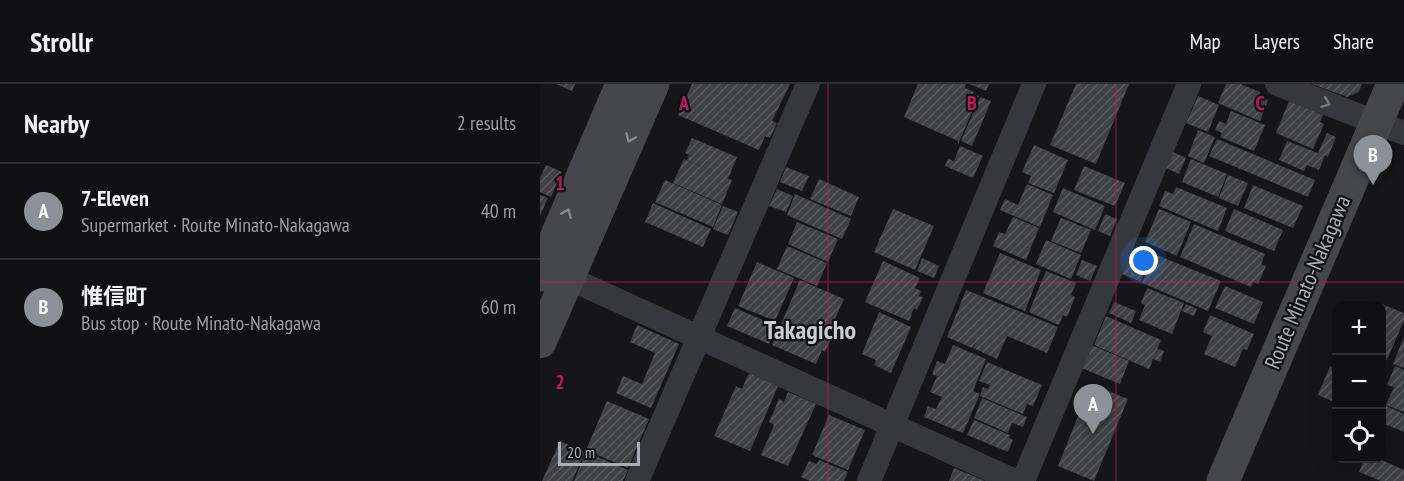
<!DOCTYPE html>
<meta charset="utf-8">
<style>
:root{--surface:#101012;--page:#19191b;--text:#f1f3f6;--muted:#9c9d9f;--line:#303032;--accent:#8c9099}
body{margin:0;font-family:"PT Sans Narrow","Noto Sans JP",sans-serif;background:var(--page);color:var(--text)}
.controls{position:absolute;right:18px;bottom:18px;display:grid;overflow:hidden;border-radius:12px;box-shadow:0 6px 24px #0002}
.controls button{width:54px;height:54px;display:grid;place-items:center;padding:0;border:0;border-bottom:2px solid var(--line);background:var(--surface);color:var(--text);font:30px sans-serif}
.scale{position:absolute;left:18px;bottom:15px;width:82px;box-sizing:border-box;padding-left:6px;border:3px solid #a8adb8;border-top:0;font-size:16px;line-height:21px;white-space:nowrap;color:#a8adb8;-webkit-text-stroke:4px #111113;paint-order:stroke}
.you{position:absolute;left:604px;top:177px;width:21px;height:21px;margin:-15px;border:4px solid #fff;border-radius:50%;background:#1a73e8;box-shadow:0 0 0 9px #1a73e833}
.badge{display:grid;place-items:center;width:39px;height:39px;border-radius:50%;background:var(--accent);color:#fff;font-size:20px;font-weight:700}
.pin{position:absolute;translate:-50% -50px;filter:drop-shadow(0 2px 3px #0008)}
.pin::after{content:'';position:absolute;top:32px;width:21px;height:18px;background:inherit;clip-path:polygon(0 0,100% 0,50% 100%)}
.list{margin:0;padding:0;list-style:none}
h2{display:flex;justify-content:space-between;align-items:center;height:78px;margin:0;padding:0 24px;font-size:26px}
h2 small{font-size:20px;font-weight:400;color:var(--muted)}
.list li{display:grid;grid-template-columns:39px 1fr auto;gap:18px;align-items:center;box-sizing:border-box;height:96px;padding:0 24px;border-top:2px solid var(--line)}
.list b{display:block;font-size:22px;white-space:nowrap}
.list p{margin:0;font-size:20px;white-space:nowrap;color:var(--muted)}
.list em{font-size:20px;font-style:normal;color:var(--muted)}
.icon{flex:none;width:33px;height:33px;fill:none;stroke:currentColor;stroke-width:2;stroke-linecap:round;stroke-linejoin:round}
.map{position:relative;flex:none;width:864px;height:397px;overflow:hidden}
header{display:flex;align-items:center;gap:36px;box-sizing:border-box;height:84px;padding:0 30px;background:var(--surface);border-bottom:2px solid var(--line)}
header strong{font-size:28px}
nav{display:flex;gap:33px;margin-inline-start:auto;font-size:21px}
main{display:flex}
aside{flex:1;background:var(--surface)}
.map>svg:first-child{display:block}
.building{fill:url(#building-hatch)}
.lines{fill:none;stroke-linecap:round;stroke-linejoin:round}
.street{stroke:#37383d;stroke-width:24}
.secondary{stroke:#45474d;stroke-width:33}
.oneway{stroke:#757881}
.oneway2{stroke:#858993}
.grid{fill:none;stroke:#c2185b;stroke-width:1.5;stroke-opacity:0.55}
.labels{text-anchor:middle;stroke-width:4.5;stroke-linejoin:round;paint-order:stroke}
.street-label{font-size:22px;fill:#a8adb8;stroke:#111113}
.quarter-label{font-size:26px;font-weight:bold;fill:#c9ccd4;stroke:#111113}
.grid-label{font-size:20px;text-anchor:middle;font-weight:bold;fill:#c2185b;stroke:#111113;stroke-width:4.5;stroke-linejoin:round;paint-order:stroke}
</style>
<header>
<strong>Strollr</strong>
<nav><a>Map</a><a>Layers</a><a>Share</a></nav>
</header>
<main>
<aside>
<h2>Nearby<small>2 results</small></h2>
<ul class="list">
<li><span class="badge">A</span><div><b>7-Eleven</b><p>Supermarket · Route Minato-Nakagawa</p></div><em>40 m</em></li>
<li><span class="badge">B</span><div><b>惟信町</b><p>Bus stop · Route Minato-Nakagawa</p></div><em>60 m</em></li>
</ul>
</aside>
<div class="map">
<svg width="864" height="397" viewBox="0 0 864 397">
<defs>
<pattern id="building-hatch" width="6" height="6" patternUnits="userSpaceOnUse" patternTransform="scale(1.5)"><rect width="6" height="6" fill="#404145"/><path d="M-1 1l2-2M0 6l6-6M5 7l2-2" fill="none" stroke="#595a5e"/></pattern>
</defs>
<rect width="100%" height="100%" fill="#161618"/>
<path class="building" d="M 16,0 L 35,0 L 32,7 Z
M 152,0 L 250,0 L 232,37 L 237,39 L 230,54 L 225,52 L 219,66 L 138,31 Z
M 378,0 L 426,0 L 425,4 L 434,8 L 433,10 L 439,12 L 418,60 L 418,57 L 364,33 Z
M 430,0 L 449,0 L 446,7 Z
M 536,0 L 589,0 L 556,80 L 510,61 Z
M 686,0 L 700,0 L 720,8 L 719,12 L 728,16 L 720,37 L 678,19 Z
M 772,0 L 822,0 L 819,8 L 807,13 Z
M 658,12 L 679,21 L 668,48 L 646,39 Z
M 440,13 L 451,17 L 432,62 L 421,57 Z
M 749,17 L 783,31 L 780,38 L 784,40 L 773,65 L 736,49 Z
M 691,27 L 725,41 L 714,67 L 680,53 L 682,49 L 675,46 L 679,37 L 686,40 Z
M 658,46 L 675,53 L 664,79 L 648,72 Z
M 787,49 L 796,53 L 788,73 L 785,71 L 779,86 L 767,81 L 764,87 L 739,76 L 747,57 L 778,69 Z
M 152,54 L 197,73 L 188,95 L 192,96 L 182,120 L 133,99 L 144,75 L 179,90 L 147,76 L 149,71 L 145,69 Z
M 677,55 L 775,96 L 768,113 L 669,72 Z
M 494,61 L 528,76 L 514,109 L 488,99 L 491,92 L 482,88 Z
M 420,62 L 443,72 L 433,94 L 405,82 L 408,75 L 414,77 Z
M 633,68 L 646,74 L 639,90 L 626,84 Z
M 651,75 L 687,90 L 678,113 L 642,98 Z
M 6,81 L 22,88 L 11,113 L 0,108 L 0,94 Z
M 544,82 L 585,99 L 575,122 L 534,106 Z
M 246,83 L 269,92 L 262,107 L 240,98 Z
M 688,91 L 708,99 L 698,122 L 679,114 Z
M 279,95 L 319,113 L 311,132 L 270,115 Z
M 125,96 L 182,121 L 173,143 L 115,118 Z
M 487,100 L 513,111 L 500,143 L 460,126 L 465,115 L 478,121 Z
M 713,101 L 763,122 L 753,144 L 704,124 Z
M 636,103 L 687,124 L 678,147 L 619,122 L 625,107 L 633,110 Z
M 523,104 L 565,122 L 555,146 L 513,128 Z
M 237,105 L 253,112 L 246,128 L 229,122 Z
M 255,110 L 311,135 L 302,155 L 247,131 Z
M 0,111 L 8,114 L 0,132 Z
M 113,119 L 171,145 L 163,163 L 105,138 Z
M 183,122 L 198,128 L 188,151 L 173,145 Z
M 353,125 L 394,142 L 375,186 L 334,168 Z
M 619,125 L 651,138 L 637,172 L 605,158 Z
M 694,125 L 743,146 L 734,167 L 685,147 Z
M 565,130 L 577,135 L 570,152 L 558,147 Z
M 473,133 L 499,144 L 486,176 L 453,162 L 459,148 L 465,150 Z
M 521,134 L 551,146 L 541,169 L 511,157 Z
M 257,138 L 298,155 L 288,178 L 248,160 Z
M 654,140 L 725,170 L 721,180 L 726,182 L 718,200 L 713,198 L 711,203 L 640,173 Z
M 506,156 L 541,171 L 531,195 L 496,180 Z
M 247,162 L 287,179 L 277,202 L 237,185 Z
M 460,169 L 501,186 L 485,227 L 443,209 Z
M 614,170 L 681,197 L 668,227 L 602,199 Z
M 382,174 L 399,182 L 394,194 L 377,187 Z
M 542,176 L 557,182 L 550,197 L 536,191 Z
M 343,177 L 380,194 L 375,204 L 381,207 L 379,212 L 383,213 L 377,226 L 374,224 L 369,237 L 325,218 Z
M 588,177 L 606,185 L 601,198 L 582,190 Z
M 217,178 L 254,194 L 235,237 L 198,222 Z
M 506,187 L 536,199 L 531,211 L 535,213 L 527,233 L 523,231 L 519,241 L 489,228 Z
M 260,196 L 304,215 L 286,255 L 290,257 L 285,268 L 282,266 L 276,280 L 232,261 Z
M 685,202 L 723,218 L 714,240 L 675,224 Z
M 607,204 L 644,219 L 632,250 L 599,236 L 605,221 L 601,219 Z
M 426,206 L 518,243 L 507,269 L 467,252 L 457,275 L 433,264 L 436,258 L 432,264 L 407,253 Z
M 834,217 L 864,229 L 864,236 L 847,276 L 842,274 L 842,222 L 832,222 Z
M 574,218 L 596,227 L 591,239 L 569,229 Z
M 646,220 L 657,225 L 654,232 L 642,227 Z
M 195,224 L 237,242 L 229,260 L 187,242 Z
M 339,228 L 371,243 L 351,289 L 334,281 L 336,276 L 322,270 Z
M 670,231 L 714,250 L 707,266 L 703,265 L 695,283 L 664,270 L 672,252 L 663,248 Z
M 566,232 L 621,256 L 615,271 L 618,265 L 624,267 L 620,278 L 613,275 L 609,285 L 554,261 Z
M 97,241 L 139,260 L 111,324 L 76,309 L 83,292 L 102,300 L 115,269 L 90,258 Z
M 864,253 L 864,284 L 853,280 Z
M 549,260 L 589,277 L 580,300 L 539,283 Z
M 413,261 L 446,275 L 433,307 L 440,310 L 423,349 L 384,333 L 388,322 L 396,325 L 402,313 L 390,308 L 397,292 L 392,290 L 397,277 L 405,280 Z
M 447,278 L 502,301 L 493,322 L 487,320 L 483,330 L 440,312 L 443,303 L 448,305 L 450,301 L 439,297 Z
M 790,282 L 796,285 L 796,316 L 794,318 L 778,311 Z
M 855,282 L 864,286 L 864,328 L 846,321 L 854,303 L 847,301 Z
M 209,289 L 238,302 L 210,367 L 174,352 L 196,302 L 202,305 Z
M 551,300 L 588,315 L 554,397 L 518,382 Z
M 248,308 L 276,320 L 248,382 L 221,371 L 234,341 L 229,338 L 239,315 L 244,318 Z
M 442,314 L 487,333 L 483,343 L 472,339 L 468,349 L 434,334 Z
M 67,317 L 109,335 L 88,384 L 46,366 Z
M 842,320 L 864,330 L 864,348 L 842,339 Z
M 289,331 L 325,346 L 308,386 L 272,371 Z
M 434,336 L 470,351 L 469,354 L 473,356 L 468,368 L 427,351 Z
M 20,357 L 45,368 L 32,397 L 2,397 Z
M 46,368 L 88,386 L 83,397 L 34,397 Z
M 825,374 L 837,374 L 864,386 L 864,397 L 841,397 L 819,388 Z
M 279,376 L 308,388 L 304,397 L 270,397 L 261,393 L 269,377 L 277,380 Z
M 414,384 L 445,397 L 409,397 Z"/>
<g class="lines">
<path class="street" d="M 737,0 L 864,49
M 13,187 L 475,397
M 97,397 L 268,0
M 329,397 L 494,0
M 483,397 L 649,0"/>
<path class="secondary" d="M 0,191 L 82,0
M 0,258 L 113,0
M 683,397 L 853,0"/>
</g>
<defs><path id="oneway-chevron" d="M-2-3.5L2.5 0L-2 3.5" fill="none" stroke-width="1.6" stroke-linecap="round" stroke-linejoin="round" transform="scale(1.5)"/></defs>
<use class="oneway" href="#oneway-chevron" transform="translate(786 19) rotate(21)"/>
<g class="oneway2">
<use href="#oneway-chevron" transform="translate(90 54) rotate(114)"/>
<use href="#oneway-chevron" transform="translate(27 129) rotate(-67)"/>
</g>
<path class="grid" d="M 288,0 L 288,397M 576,0 L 576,397M 0,198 L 864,198"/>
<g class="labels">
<g class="street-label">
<text transform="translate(767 198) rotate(-67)" y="8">Route Minato-Nakagawa</text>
</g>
<g class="quarter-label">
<text x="270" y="255">Takagicho</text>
</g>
</g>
<g class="grid-label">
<text x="144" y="26">A</text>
<text x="432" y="26">B</text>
<text x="720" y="26">C</text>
<text x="20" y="106">1</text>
<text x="20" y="305">2</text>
</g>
</svg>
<div class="controls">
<button>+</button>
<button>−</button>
<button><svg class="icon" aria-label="locate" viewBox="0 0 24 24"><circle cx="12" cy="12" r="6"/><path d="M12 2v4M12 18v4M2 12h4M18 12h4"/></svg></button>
</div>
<div class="scale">20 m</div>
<div class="you"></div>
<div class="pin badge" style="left:553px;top:350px">A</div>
<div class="pin badge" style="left:833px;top:101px">B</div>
</div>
</main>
